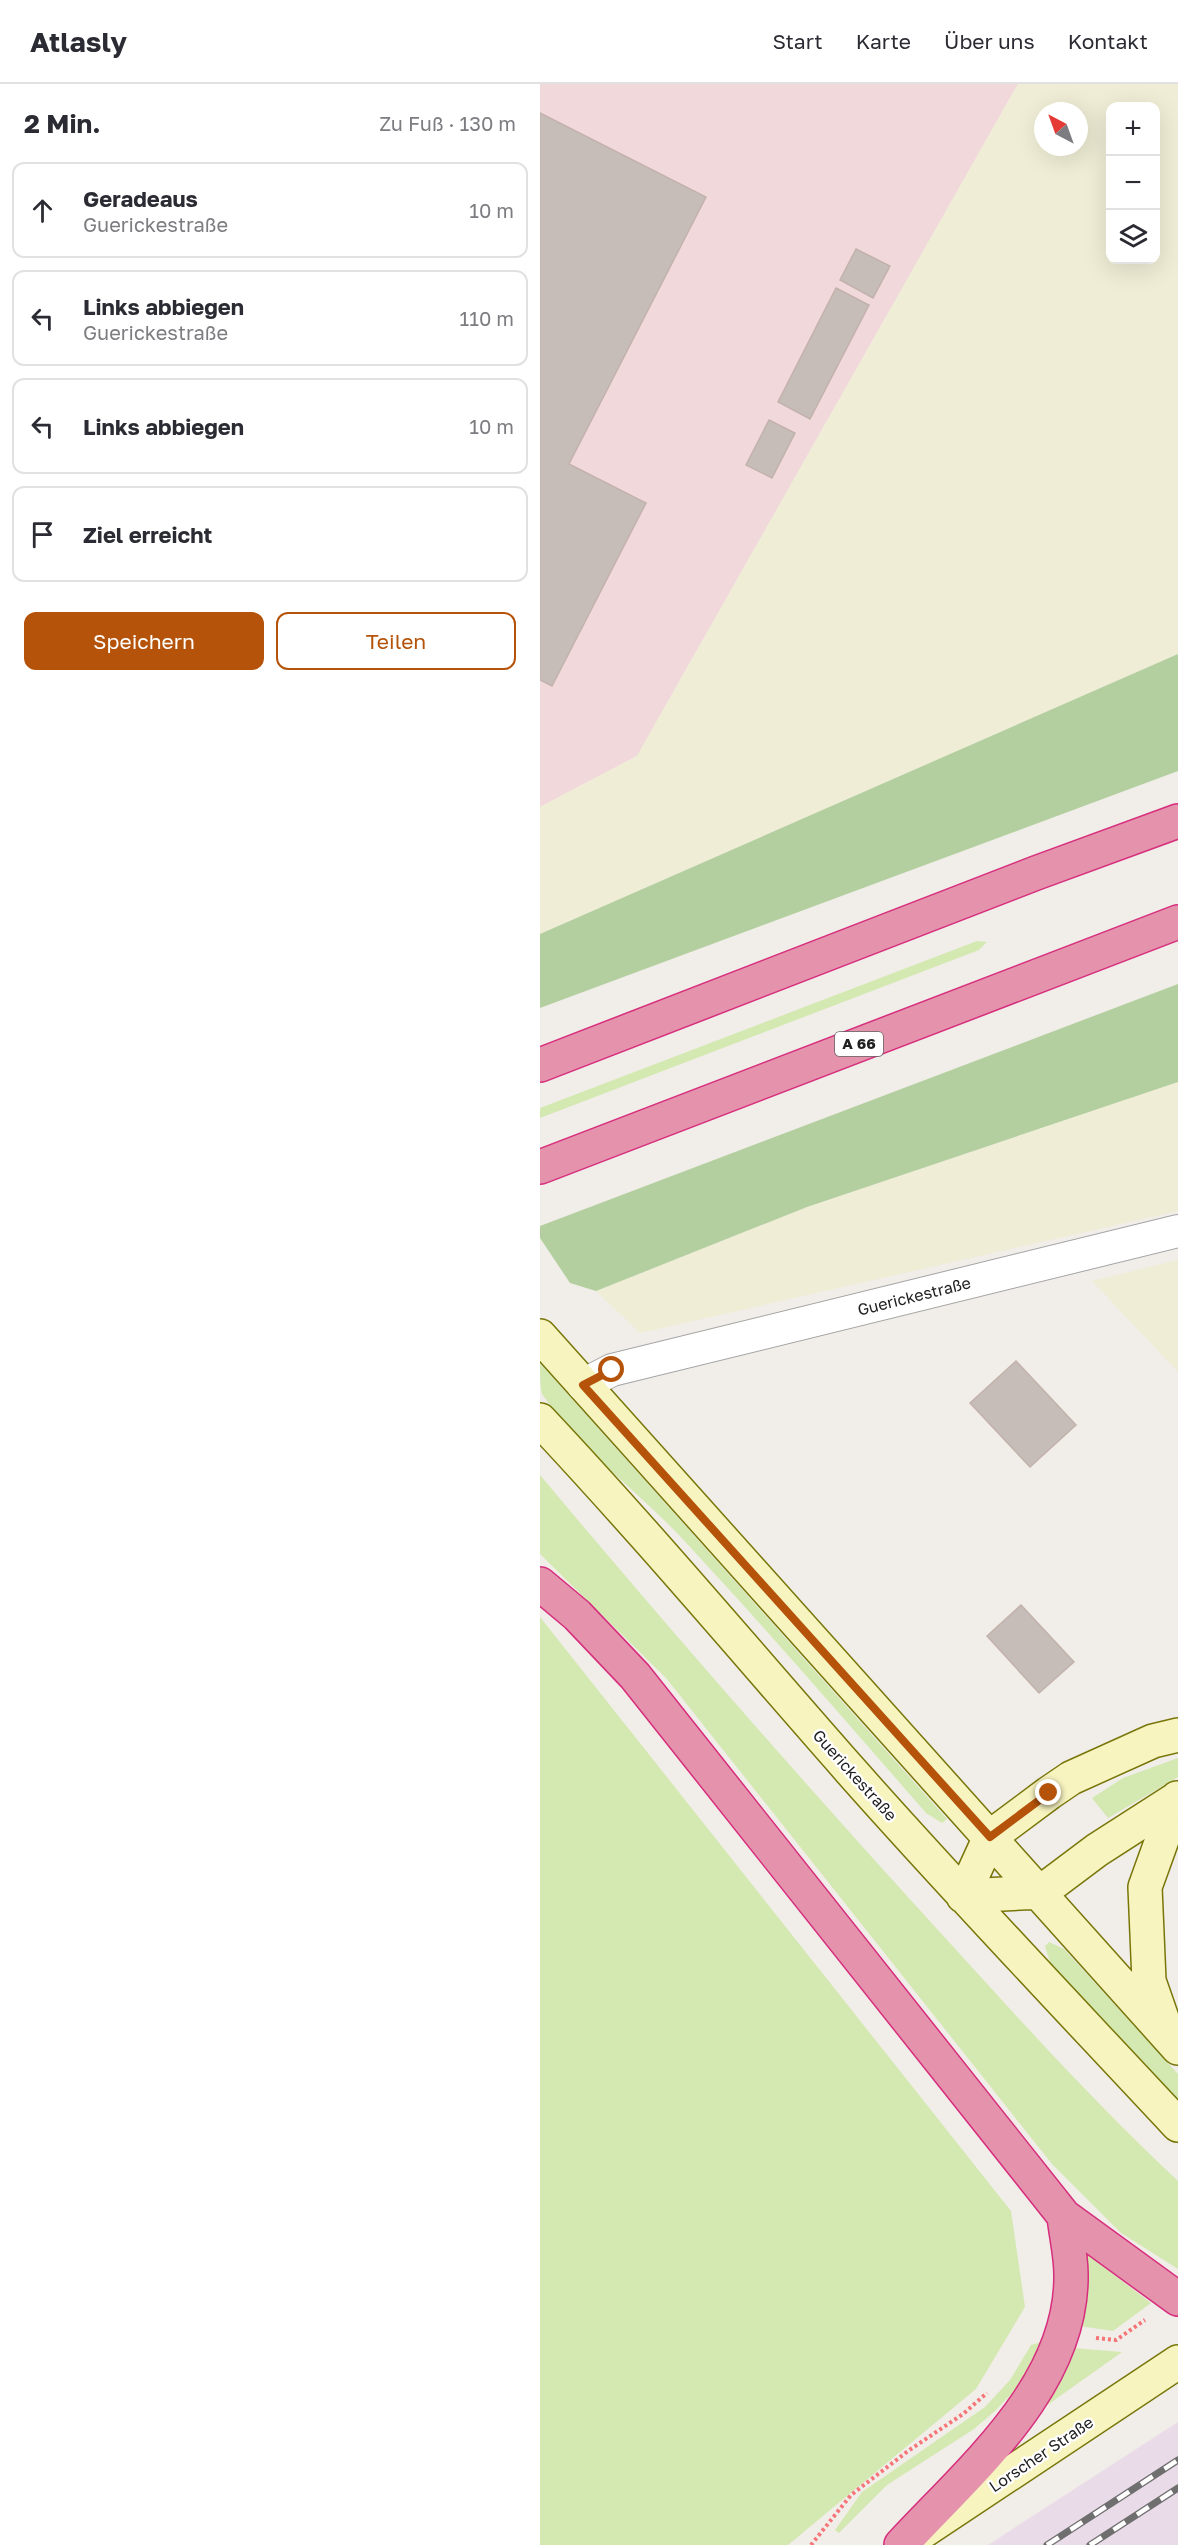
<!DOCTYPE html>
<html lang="de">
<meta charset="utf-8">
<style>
:root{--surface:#fff;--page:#f7f7f7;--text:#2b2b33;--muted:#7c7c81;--line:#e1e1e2;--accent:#b45309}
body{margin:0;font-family:"Golos Text",sans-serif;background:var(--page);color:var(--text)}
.controls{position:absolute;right:18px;top:18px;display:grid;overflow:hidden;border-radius:12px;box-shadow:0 6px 24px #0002}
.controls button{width:54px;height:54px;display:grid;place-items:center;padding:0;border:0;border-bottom:2px solid var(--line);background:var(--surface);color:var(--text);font:30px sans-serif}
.compass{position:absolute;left:494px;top:18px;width:54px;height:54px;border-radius:50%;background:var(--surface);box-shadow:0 6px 24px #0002;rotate:319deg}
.stop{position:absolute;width:18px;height:18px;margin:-14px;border:4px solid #b45309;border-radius:50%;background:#fff}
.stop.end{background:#b45309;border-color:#fff;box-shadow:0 2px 6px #0008}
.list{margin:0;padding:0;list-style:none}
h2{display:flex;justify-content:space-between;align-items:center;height:78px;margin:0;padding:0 24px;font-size:26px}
h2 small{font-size:20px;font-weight:400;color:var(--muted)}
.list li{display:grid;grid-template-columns:39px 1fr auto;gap:18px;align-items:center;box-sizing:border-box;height:96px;margin:0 12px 12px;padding:0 12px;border:2px solid var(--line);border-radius:12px}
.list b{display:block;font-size:22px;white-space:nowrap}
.list p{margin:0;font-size:20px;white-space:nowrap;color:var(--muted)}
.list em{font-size:20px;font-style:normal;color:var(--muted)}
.actions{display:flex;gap:12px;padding:18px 24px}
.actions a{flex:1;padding:14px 0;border:2px solid var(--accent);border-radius:12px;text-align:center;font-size:21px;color:var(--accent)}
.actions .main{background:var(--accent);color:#fff}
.icon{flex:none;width:33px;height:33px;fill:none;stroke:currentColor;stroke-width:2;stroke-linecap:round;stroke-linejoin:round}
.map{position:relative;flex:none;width:638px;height:2461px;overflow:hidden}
header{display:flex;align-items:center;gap:36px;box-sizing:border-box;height:84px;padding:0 30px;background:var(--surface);border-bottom:2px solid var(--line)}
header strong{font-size:28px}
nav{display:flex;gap:33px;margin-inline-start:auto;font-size:21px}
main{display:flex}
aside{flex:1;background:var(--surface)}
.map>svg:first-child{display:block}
.commercial{fill:#f1d9db}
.industrial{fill:#eadbe9}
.farmland{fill:#efedd5;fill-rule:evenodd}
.grass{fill:#d4e9b1}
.forest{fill:#b3cf9f}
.building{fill:#c6bcb8;stroke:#c3b2ab;stroke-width:1.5}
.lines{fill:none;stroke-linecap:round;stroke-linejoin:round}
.street-casing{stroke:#a5a5a5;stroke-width:34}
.secondary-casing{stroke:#787609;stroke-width:36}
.highway-casing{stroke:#d62e7d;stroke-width:36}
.path{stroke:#f67578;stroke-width:4;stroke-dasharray:3 3;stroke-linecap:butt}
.street{stroke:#fff;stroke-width:32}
.secondary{stroke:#f8f4c0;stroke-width:33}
.highway{stroke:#e593ad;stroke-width:33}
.rail-casing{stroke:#6f6f6f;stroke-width:7}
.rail{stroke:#fff;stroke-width:4.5;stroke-dasharray:14;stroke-linecap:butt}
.route{stroke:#b45309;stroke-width:8}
.labels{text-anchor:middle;stroke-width:4.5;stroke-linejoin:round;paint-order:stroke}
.shield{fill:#fff;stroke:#646464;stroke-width:1.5}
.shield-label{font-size:15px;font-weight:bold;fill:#212121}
.street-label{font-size:16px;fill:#212121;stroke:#fff}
</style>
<header>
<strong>Atlasly</strong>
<nav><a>Start</a><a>Karte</a><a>Über uns</a><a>Kontakt</a></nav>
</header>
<main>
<aside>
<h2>2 Min.<small>Zu Fuß · 130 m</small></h2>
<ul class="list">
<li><svg class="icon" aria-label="ahead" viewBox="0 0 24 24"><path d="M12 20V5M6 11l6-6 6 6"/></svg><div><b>Geradeaus</b><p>Guerickestraße</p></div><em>10 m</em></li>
<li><svg class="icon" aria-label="left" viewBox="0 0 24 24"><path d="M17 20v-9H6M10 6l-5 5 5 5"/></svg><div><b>Links abbiegen</b><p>Guerickestraße</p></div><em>110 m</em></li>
<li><svg class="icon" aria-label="left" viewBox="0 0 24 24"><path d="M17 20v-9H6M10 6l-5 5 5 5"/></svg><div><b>Links abbiegen</b></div><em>10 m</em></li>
<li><svg class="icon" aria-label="arrive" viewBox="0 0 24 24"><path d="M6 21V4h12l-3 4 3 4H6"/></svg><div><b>Ziel erreicht</b></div></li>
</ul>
<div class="actions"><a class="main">Speichern</a><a>Teilen</a></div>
</aside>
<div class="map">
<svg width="638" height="2461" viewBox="0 0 638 2461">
<rect width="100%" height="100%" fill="#f1ede8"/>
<path class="commercial" d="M 0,0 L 478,0 L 97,672 L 0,723 Z"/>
<path class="industrial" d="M 638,2338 L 638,2461 L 448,2461 Z"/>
<path class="farmland" d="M 478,0 L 638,0 L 638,570 L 0,850 L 0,723 L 97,672 ZM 570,22 L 616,22 L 616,176 L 570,176 ZM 503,27 L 539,27 L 539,63 L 503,63 Z
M 638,998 L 638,1127 L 100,1249 L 56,1207 L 267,1123 Z
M 638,1176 L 638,1288 L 552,1197 Z"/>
<path class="grass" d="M 437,857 L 447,858 L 439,866 L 0,1034 L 0,1024 Z
M 0,1279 L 407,1735 L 402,1739 L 386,1729 C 304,1635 223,1541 138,1450 C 93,1403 39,1365 2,1310 C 0,1303 0,1288 0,1279 Z
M 0,1391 C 123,1538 249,1682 377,1823 C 462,1916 546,2011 638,2097 L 638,2185 L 581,2149 L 512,2080 L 126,1594 L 0,1470 Z
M 0,1533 L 471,2127 L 485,2223 L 436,2305 L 248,2461 L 0,2461 Z
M 638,1674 L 638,1693 L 568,1734 L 552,1714 L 583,1694 Z
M 509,1858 L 524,1865 L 638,1990 L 638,2022 L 512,1885 L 505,1862 Z
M 540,2165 L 611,2219 L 573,2247 L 539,2242 Z
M 501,2258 L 477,2304 L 455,2327 L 434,2345 L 347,2401 L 299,2449 L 295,2446 L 322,2408 L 445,2323 L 470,2296 L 491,2261 Z
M 532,2264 L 582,2268 L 499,2327 Z"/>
<path class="forest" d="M 638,570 L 638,687 L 0,924 L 0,850 Z
M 638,900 L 638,998 L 267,1123 L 56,1207 L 30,1199 L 0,1154 L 0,1142 Z"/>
<path class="building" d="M 0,29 L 166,113 L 29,380 L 106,419 L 12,602 L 0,596 Z
M 316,165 L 350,182 L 333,214 L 300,196 Z
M 296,204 L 329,221 L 270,335 L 238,318 Z
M 229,336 L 255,349 L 232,394 L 206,381 Z
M 476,1277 L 536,1341 L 490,1383 L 430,1319 Z
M 481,1521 L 534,1578 L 499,1609 L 447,1552 Z"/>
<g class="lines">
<g class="street-casing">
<path id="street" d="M 43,1301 L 72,1286 L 638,1147"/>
</g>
<g class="secondary-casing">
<path id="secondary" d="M 0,1252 L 638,1964
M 0,1336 C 107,1450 207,1569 310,1686 C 417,1807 528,1923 638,2041
M 423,1812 L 450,1753 L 509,1709 L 531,1694 L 613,1657 L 638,1651
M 423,1812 L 501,1808 L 557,1766 L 638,1714
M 624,1940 L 609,1897 L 605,1803 L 637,1714
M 382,2448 L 638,2278"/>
</g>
<g class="highway-casing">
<path id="highway" d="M 0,981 L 496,789 L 638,737
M 0,1083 L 638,838
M 0,1500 L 37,1531 L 95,1592 L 524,2132 L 638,2215
M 361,2461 C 430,2386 533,2301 531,2190 C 531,2171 526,2151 524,2132"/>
</g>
<path class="path" d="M 556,2254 L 576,2256 L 605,2236
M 271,2461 L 311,2411 L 368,2367 L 423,2330 L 447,2309"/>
<use href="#street" class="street"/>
<use href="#secondary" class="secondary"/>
<use href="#highway" class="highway"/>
<g class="rail-casing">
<path id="rail" d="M 507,2461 L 638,2376
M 550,2461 L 638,2404"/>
</g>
<use href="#rail" class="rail"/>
</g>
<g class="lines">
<path class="route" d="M 72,1286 L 43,1301 L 450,1753 L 509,1709"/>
</g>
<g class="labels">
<rect class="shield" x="295" y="948" width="48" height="24" rx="4.5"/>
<g class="shield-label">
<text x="319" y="965">A 66</text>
</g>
<g class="street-label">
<text transform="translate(374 1212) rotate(-14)" y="6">Guerickestraße</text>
<text transform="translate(315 1691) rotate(48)" y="6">Guerickestraße</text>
<text transform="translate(501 2370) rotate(-34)" y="6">Lorscher Straße</text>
</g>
</g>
</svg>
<div class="controls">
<button>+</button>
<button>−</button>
<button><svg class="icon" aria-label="layers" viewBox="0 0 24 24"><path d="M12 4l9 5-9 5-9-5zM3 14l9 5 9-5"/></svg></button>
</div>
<svg class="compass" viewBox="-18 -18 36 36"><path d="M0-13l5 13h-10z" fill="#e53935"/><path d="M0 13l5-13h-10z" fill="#7c7c81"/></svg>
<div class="stop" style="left:72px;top:1286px"></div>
<div class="stop end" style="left:509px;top:1709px"></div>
</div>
</main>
